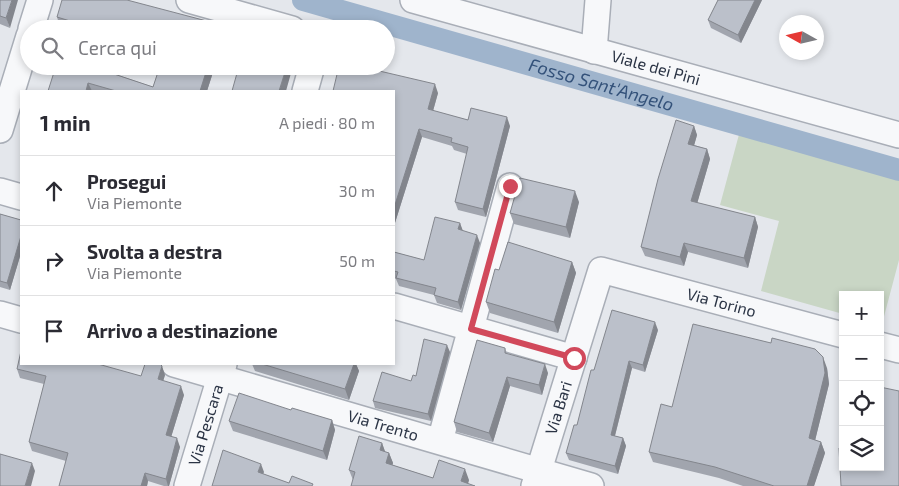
<!DOCTYPE html>
<html lang="it">
<meta charset="utf-8">
<style>
:root{--surface:#fff;--page:#f7f7f7;--text:#2b2b33;--muted:#7c7c81;--line:#e1e1e2}
body{margin:0;font-family:"Exo 2",sans-serif;background:var(--page);color:var(--text)}
.controls{position:absolute;right:15px;bottom:15px;display:grid;overflow:hidden;border-radius:0px;box-shadow:0 2px 8px #0003}
.controls button{width:45px;height:45px;display:grid;place-items:center;padding:0;border:0;border-bottom:1px solid var(--line);background:var(--surface);color:var(--text);font:25px sans-serif}
.compass{position:absolute;left:779px;top:15px;width:45px;height:45px;border-radius:50%;background:var(--surface);box-shadow:0 2px 8px #0003;rotate:278deg}
.stop{position:absolute;width:15px;height:15px;margin:-11px;border:4px solid #d1495b;border-radius:50%;background:#fff}
.stop.end{background:#d1495b;border-color:#fff;box-shadow:0 1px 5px #0008}
.list{margin:0;padding:0;list-style:none}
h2{display:flex;justify-content:space-between;align-items:center;height:65px;margin:0;padding:0 20px;font-size:21px}
h2 small{font-size:16px;font-weight:400;color:var(--muted)}
.list li{display:grid;grid-template-columns:32px 1fr auto;gap:15px;align-items:center;box-sizing:border-box;height:70px;padding:0 20px;border-top:1px solid var(--line)}
.list b{display:block;font-size:19px;white-space:nowrap}
.list p{margin:0;font-size:16px;white-space:nowrap;color:var(--muted)}
.list em{font-size:16px;font-style:normal;color:var(--muted)}
.icon{flex:none;width:28px;height:28px;fill:none;stroke:currentColor;stroke-width:2;stroke-linecap:round;stroke-linejoin:round}
.map{position:relative;flex:none;width:899px;height:486px;overflow:hidden}
.search{position:absolute;background:var(--surface);box-shadow:0 2px 8px #0003;left:20px;top:20px;width:375px;height:55px;display:flex;align-items:center;gap:12px;box-sizing:border-box;padding:0 18px;border-radius:28px;color:var(--muted);font-size:19px}
.panel{position:absolute;background:var(--surface);box-shadow:0 2px 8px #0003;left:20px;top:90px;width:375px;height:275px;border-radius:0px}
.map>svg:first-child{display:block}
.green{fill:#c9d6c5}
.lines{fill:none;stroke-linecap:round;stroke-linejoin:round}
.canal{stroke:#9fb4cc;stroke-width:22}
.minor-casing{stroke:#a9aeb7;stroke-width:28}
.minor{stroke:#f7f8fa;stroke-width:25}
.wall{fill:#a1a5ae}
.shaded-wall{fill:#83868d}
.building{fill:#bbc0ca;stroke:#83868d}
.route{stroke:#d1495b;stroke-width:6}
.labels{text-anchor:middle;stroke-width:4;stroke-linejoin:round;paint-order:stroke}
.street-label{font-size:16px;fill:#2b3445;stroke:#f4f6f9}
.water-label{font-size:18px;font-style:italic;fill:#34527a;stroke:#f4f6f9}
</style>
<div class="map">
<svg width="899" height="486" viewBox="0 0 899 486">
<rect width="100%" height="100%" fill="#e4e7ec"/>
<path class="green" d="M 741,127 L 899,170 L 899,260 L 882,324 L 880,295 L 843,295 L 843,314 L 761,291 L 779,221 L 720,205 Z"/>
<g class="lines">
<path class="canal" id="s1" d="M 303,0 L 899,170"/>
<g class="minor-casing">
<g id="minor">
<path d="M 189,0 L 292,29"/>
<path id="s2" d="M 413,0 L 899,135"/>
<path d="M 31,29 L 40,0"/>
<path d="M 594,51 L 598,0"/>
<path d="M 305,91 L 312,66"/>
<path d="M 0,130 L 29,36"/>
<path d="M 0,191 L 21,197"/>
<path d="M 394,306 L 574,358"/>
<path d="M 0,314 L 21,320"/>
<path d="M 880,345 L 899,350"/>
<path id="s3" d="M 174,364 L 591,486"/>
<path d="M 440,441 L 510,186"/>
<path id="s4" d="M 187,486 L 224,364"/>
<path id="s5" d="M 534,486 L 601,270 L 843,335"/>
</g>
</g>
<use href="#minor" class="minor"/>
</g>
<path class="wall" d="M 0,0 L 10,28 L 0,24 Z
M 718,0 L 762,0 L 741,43 L 711,28 L 708,20 Z
M 57,17 L 223,29 L 65,29 L 60,27 Z
M 107,66 L 106,71 L 153,87 L 160,66 L 215,66 L 207,91 L 48,91 Z
M 394,91 L 438,93 L 433,111 L 468,120 L 510,126 L 486,217 L 458,210 L 455,202 L 467,154 L 454,150 L 452,146 L 422,137 L 394,226 Z
M 694,126 L 697,135 L 694,145 L 707,149 L 710,159 L 697,203 L 755,217 L 758,227 L 748,268 L 688,252 L 684,266 L 645,256 L 641,247 Z
M 579,202 L 570,238 L 514,224 L 510,213 Z
M 0,214 L 21,220 L 21,253 L 10,290 L 0,287 Z
M 460,223 L 462,230 L 480,243 L 461,310 L 437,303 L 434,295 L 399,286 L 396,279 L 394,278 L 394,252 L 424,260 Z
M 572,262 L 576,273 L 558,333 L 490,313 L 486,302 L 499,270 Z
M 658,330 L 645,372 L 632,368 L 615,436 L 623,438 L 626,446 L 618,474 L 569,460 L 566,453 L 577,425 L 594,370 Z
M 505,348 L 507,354 L 548,373 L 542,395 L 510,386 L 493,442 L 457,432 L 454,422 Z
M 450,352 L 431,421 L 375,408 L 373,401 L 411,381 L 416,376 Z
M 252,364 L 356,364 L 359,371 L 349,400 L 255,371 Z
M 827,368 L 829,384 L 815,440 L 821,442 L 825,453 L 814,486 L 743,486 L 719,478 L 653,462 L 649,452 L 672,407 Z
M 17,369 L 141,376 L 165,375 L 163,381 L 184,395 L 171,437 L 180,447 L 169,486 L 164,486 L 148,481 L 147,486 L 59,486 L 66,461 L 32,451 L 29,442 L 44,384 L 20,378 Z
M 291,410 L 332,420 L 335,430 L 327,460 L 233,431 L 229,421 Z
M 382,443 L 385,452 L 389,453 L 393,463 L 392,465 L 433,478 L 469,480 L 468,484 L 353,480 L 349,470 Z"/>
<path class="shaded-wall" d="M 12,0 L 18,0 L 10,28 L 6,18 Z
M 755,0 L 762,0 L 741,43 L 738,35 Z
M 100,66 L 107,66 L 103,79 L 99,69 Z
M 208,66 L 215,66 L 207,91 L 200,91 Z
M 287,66 L 293,66 L 286,91 L 279,91 Z
M 88,83 L 92,91 L 86,91 Z
M 435,84 L 438,93 L 431,118 L 428,109 Z
M 507,117 L 510,126 L 486,217 L 483,209 Z
M 694,126 L 697,135 L 692,153 L 688,144 Z
M 419,129 L 422,137 L 394,226 L 394,208 Z
M 707,149 L 710,159 L 695,211 L 691,201 Z
M 575,191 L 579,202 L 570,238 L 566,227 Z
M 755,217 L 758,227 L 748,268 L 744,258 Z
M 460,223 L 463,231 L 458,229 Z
M 477,235 L 480,243 L 461,310 L 458,302 Z
M 21,236 L 21,253 L 10,290 L 7,283 Z
M 684,243 L 688,252 L 684,266 L 680,257 Z
M 572,262 L 576,273 L 558,333 L 554,322 Z
M 655,322 L 658,330 L 645,372 L 643,365 Z
M 447,345 L 450,352 L 431,421 L 428,414 Z
M 823,357 L 827,368 L 829,384 L 813,449 L 809,438 Z
M 629,361 L 632,368 L 613,443 L 611,435 Z
M 354,364 L 356,364 L 359,371 L 349,400 L 345,389 Z
M 545,364 L 548,373 L 542,395 L 539,385 Z
M 162,366 L 165,375 L 161,388 L 158,379 Z
M 507,377 L 510,386 L 493,442 L 489,433 Z
M 181,386 L 184,395 L 169,444 L 166,435 Z
M 332,420 L 335,430 L 327,460 L 323,451 Z
M 177,438 L 180,447 L 169,486 L 168,486 L 166,479 Z
M 623,438 L 626,446 L 618,474 L 615,466 Z
M 821,442 L 825,453 L 814,486 L 807,486 Z
M 382,443 L 386,454 L 380,450 Z
M 389,453 L 393,463 L 390,474 L 386,463 Z
M 32,463 L 35,471 L 31,486 L 25,486 Z
M 261,464 L 264,472 L 261,480 L 258,472 Z
M 465,469 L 469,480 L 467,486 L 461,481 Z
M 145,473 L 148,481 L 147,486 L 141,486 Z"/>
<path class="building" d="M 0,0 L 12,0 L 6,18 L 0,16 Z
M 62,0 L 127,0 L 222,25 L 220,29 L 67,29 L 70,21 L 57,17 Z
M 718,0 L 755,0 L 738,35 L 708,20 Z
M 56,66 L 100,66 L 99,69 L 153,87 L 160,66 L 208,66 L 200,91 L 116,91 L 88,83 L 86,91 L 48,91 Z
M 239,66 L 287,66 L 279,91 L 232,91 Z
M 339,66 L 358,66 L 435,84 L 428,109 L 468,120 L 471,108 L 507,117 L 483,209 L 455,202 L 468,147 L 451,142 L 452,138 L 419,129 L 394,208 L 394,91 L 333,91 Z
M 676,120 L 694,126 L 688,144 L 707,149 L 691,201 L 755,217 L 744,258 L 684,243 L 680,257 L 641,247 L 658,179 Z
M 520,178 L 575,191 L 566,227 L 510,213 Z
M 0,214 L 21,220 L 21,236 L 7,283 L 0,281 Z
M 435,217 L 460,223 L 458,229 L 477,235 L 458,302 L 434,295 L 436,288 L 396,278 L 398,272 L 394,271 L 394,252 L 424,260 Z
M 508,242 L 572,262 L 554,322 L 486,302 L 495,269 L 499,270 Z
M 612,310 L 655,322 L 643,365 L 629,361 L 611,435 L 623,438 L 615,466 L 566,453 L 574,425 L 577,425 L 591,370 L 594,370 Z
M 693,324 L 771,343 L 772,338 L 815,349 L 823,357 L 825,373 L 809,438 L 821,442 L 807,486 L 774,486 L 715,467 L 649,452 L 661,404 L 672,407 Z
M 424,339 L 447,345 L 428,414 L 373,401 L 382,372 L 411,381 L 413,375 L 416,376 Z
M 477,340 L 505,348 L 505,353 L 545,364 L 539,385 L 507,377 L 489,433 L 454,422 Z
M 21,351 L 21,364 L 98,364 L 141,376 L 145,364 L 160,364 L 162,366 L 158,379 L 181,386 L 166,435 L 177,438 L 166,479 L 145,473 L 141,486 L 59,486 L 68,453 L 29,442 L 46,376 L 17,369 Z
M 262,364 L 354,364 L 345,389 Z
M 880,387 L 899,391 L 899,486 L 841,486 L 839,448 L 842,449 L 843,447 L 843,467 L 880,467 Z
M 239,393 L 291,410 L 292,408 L 332,420 L 323,451 L 229,421 Z
M 359,436 L 382,443 L 380,450 L 389,453 L 386,463 L 433,478 L 439,460 L 465,469 L 461,481 L 475,486 L 351,486 L 355,472 L 349,470 Z
M 223,450 L 261,464 L 258,472 L 289,483 L 292,476 L 313,484 L 312,486 L 212,486 Z
M 0,454 L 32,463 L 25,486 L 0,486 Z"/>
<g class="lines">
<path class="route" d="M 510,186 L 471,329 L 574,358"/>
</g>
<g class="labels">
<g class="street-label">
<text dy="6" stroke="none"><textPath href="#s2" startOffset="252">Viale dei Pini</textPath></text>
<text dy="6" stroke="none"><textPath href="#s5" startOffset="351">Via Torino</textPath></text>
<text dy="6" stroke="none"><textPath href="#s5" startOffset="82">Via Bari</textPath></text>
<text dy="6" stroke="none"><textPath href="#s4" startOffset="64">Via Pescara</textPath></text>
<text dy="6" stroke="none"><textPath href="#s3" startOffset="218">Via Trento</textPath></text>
</g>
<g class="water-label">
<text dy="6" stroke="none"><textPath href="#s1" startOffset="310">Fosso Sant'Angelo</textPath></text>
</g>
</g>
</svg>
<div class="controls">
<button>+</button>
<button>−</button>
<button><svg class="icon" aria-label="locate" viewBox="0 0 24 24"><circle cx="12" cy="12" r="6"/><path d="M12 2v4M12 18v4M2 12h4M18 12h4"/></svg></button>
<button><svg class="icon" aria-label="layers" viewBox="0 0 24 24"><path d="M12 4l9 5-9 5-9-5zM3 14l9 5 9-5"/></svg></button>
</div>
<svg class="compass" viewBox="-18 -18 36 36"><path d="M0-13l5 13h-10z" fill="#e53935"/><path d="M0 13l5-13h-10z" fill="#7c7c81"/></svg>
<div class="stop" style="left:574px;top:358px"></div>
<div class="stop end" style="left:510px;top:186px"></div>
<div class="search"><svg class="icon" aria-label="search" viewBox="0 0 24 24"><circle cx="10" cy="10" r="6"/><path d="M15 15l6 6"/></svg>Cerca qui</div>
<section class="panel">
<h2>1 min<small>A piedi · 80 m</small></h2>
<ul class="list">
<li><svg class="icon" aria-label="ahead" viewBox="0 0 24 24"><path d="M12 20V5M6 11l6-6 6 6"/></svg><div><b>Prosegui</b><p>Via Piemonte</p></div><em>30 m</em></li>
<li><svg class="icon" aria-label="right" viewBox="0 0 24 24"><path d="M7 20v-9h11M14 6l5 5-5 5"/></svg><div><b>Svolta a destra</b><p>Via Piemonte</p></div><em>50 m</em></li>
<li><svg class="icon" aria-label="arrive" viewBox="0 0 24 24"><path d="M6 21V4h12l-3 4 3 4H6"/></svg><div><b>Arrivo a destinazione</b></div></li>
</ul>
</section>
</div>
